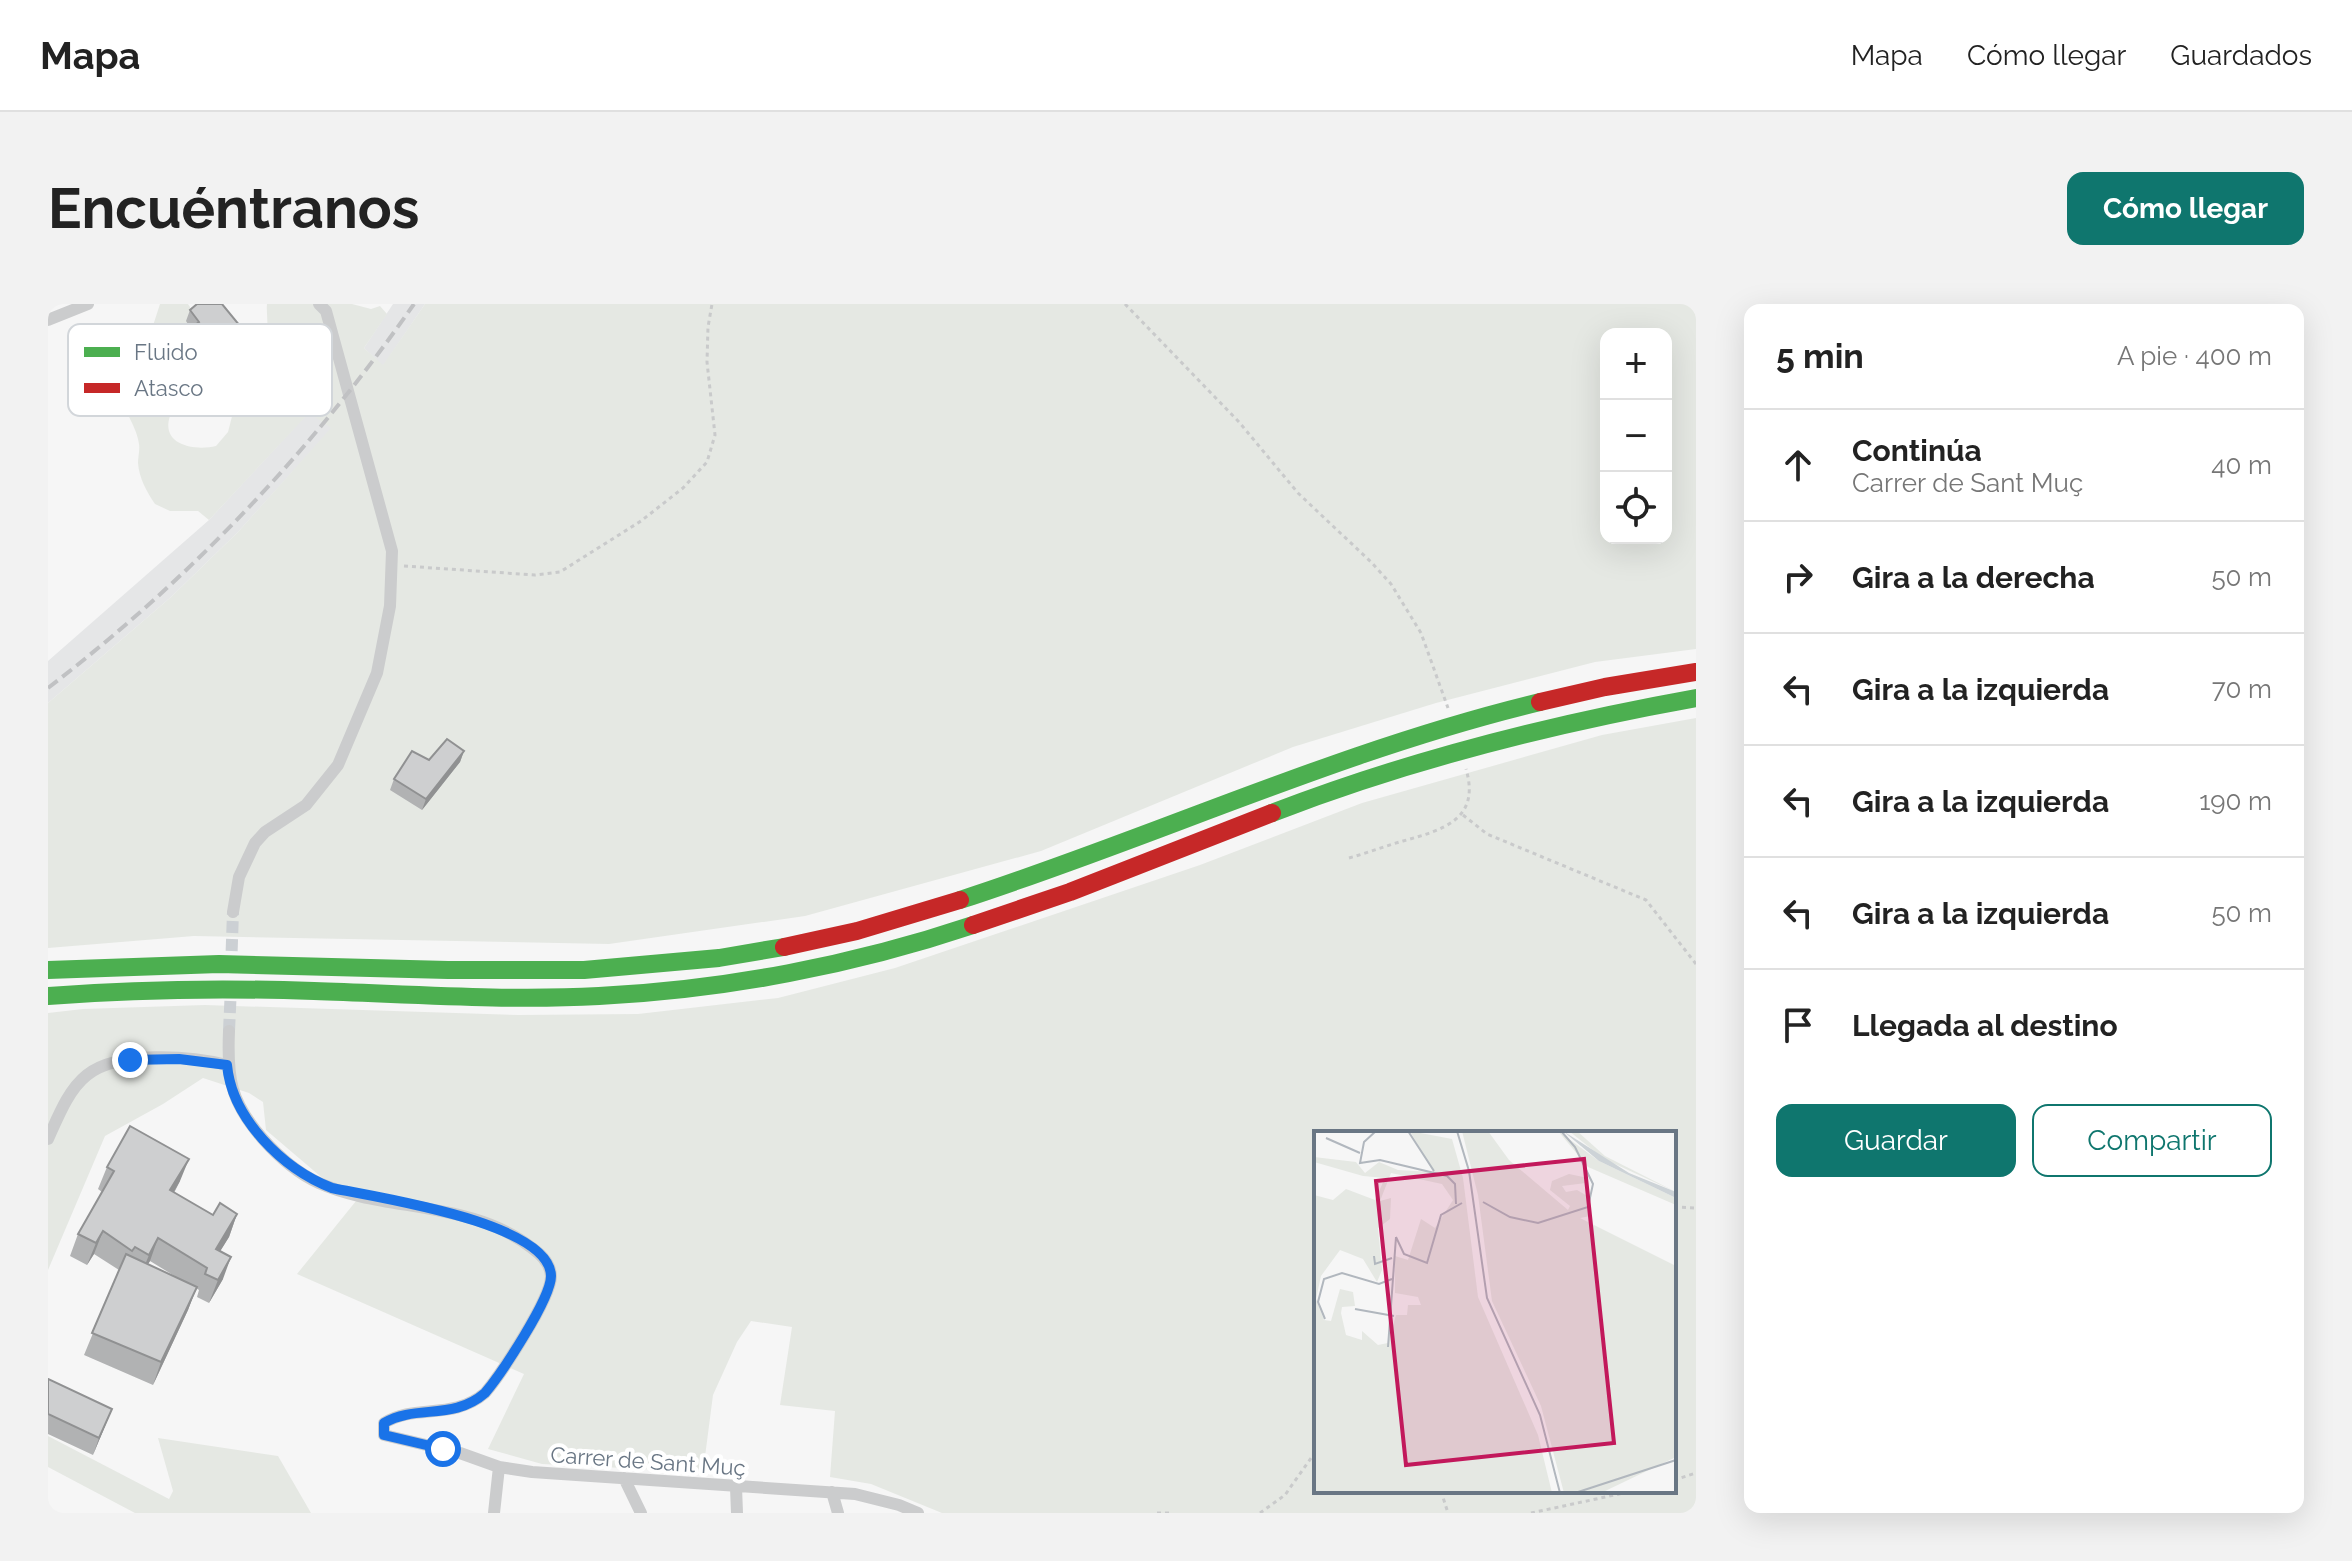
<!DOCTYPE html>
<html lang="es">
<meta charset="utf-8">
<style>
:root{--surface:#fff;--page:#f2f2f2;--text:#222;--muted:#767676;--line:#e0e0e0;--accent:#0f766e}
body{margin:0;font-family:Raleway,sans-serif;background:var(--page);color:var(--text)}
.controls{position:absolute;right:24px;top:24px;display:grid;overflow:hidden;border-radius:16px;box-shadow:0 8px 32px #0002}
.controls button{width:72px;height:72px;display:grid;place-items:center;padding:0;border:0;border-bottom:2px solid var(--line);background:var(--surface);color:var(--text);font:40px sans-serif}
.stop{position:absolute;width:24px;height:24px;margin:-18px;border:6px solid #1a73e8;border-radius:50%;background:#fff}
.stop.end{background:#1a73e8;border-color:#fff;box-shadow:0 2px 8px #0008}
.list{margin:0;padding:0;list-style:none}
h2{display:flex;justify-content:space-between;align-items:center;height:104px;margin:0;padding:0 32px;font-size:34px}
h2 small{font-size:26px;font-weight:400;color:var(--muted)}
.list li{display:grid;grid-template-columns:52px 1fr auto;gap:24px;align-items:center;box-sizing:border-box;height:112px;padding:0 32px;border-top:2px solid var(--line)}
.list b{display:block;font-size:30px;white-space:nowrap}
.list p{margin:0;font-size:26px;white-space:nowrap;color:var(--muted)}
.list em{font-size:26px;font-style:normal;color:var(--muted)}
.actions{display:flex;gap:16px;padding:24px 32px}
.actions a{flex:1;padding:18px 0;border:2px solid var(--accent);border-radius:16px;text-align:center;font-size:28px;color:var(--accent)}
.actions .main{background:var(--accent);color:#fff}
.icon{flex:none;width:44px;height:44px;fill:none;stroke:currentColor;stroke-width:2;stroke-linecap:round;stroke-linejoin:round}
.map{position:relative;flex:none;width:1648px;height:1209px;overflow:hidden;border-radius:16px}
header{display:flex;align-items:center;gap:48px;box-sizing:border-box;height:112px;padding:0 40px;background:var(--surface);border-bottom:2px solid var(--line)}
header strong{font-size:38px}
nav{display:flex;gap:44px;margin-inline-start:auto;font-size:28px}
.intro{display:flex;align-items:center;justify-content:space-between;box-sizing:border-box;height:192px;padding:0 48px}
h1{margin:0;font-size:56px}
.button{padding:20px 36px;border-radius:16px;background:var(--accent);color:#fff;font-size:28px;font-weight:700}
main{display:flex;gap:48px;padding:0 48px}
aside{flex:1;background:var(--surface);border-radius:16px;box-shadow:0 8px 32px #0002}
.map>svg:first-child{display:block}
.built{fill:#e5e6e7}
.green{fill:#e5e8e3;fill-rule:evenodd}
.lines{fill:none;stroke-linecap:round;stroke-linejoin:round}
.street-tunnel{stroke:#ccd0d4;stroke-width:12;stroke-dasharray:12 6;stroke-linecap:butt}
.path{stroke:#c9cacb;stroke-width:3;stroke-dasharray:4 4;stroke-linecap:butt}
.street{stroke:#cbcccd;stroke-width:12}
.fast{stroke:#4caf50;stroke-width:18}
.jam{stroke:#c62828;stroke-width:18}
.rail{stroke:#c0c1c3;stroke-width:4;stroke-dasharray:12 6;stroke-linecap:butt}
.wall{fill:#b1b2b3;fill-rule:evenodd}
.shaded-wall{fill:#909192}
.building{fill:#cecfd0;stroke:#909192;stroke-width:2}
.route{stroke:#1a73e8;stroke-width:10}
.labels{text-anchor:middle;stroke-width:8;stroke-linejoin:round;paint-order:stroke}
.street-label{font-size:22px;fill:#697684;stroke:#fff}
.inset-road{fill:none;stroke:#b1b7be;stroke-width:2}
.view{fill:#c2185b;fill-opacity:0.15;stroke:#c2185b;stroke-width:4}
.inset-edge{fill:none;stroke:#697684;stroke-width:4}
.key{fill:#fff;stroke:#d2d6da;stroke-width:2}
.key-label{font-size:22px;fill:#697684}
</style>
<header>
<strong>Mapa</strong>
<nav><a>Mapa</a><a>Cómo llegar</a><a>Guardados</a></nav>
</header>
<div class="intro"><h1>Encuéntranos</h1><a class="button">Cómo llegar</a></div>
<main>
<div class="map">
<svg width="1648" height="1209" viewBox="0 0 1648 1209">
<rect width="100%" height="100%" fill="#f6f6f6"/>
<path class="built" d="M 345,0 L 377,0 L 335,62 L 316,44 Z
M 261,108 L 284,124 L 190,228 L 123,293 L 0,399 L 0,357 L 161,216 Z"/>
<path class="green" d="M 112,0 L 140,0 L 142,3 C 144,20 139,37 143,53 C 145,61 149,69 148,78 C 144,94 127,98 122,112 C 112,142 148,147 168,142 L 180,128 L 189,93 L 175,59 C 191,52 214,46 218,28 C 221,19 218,9 219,0 L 304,0 L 323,5 L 332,2 L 339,10 L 316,44 L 335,61 L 377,0 L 1648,0 L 1648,345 L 1547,358 L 1388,399 L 1245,443 L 993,547 L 757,612 L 561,640 L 146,632 L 0,644 L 0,399 L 123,293 L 190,228 L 283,124 L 261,109 L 161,216 L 150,207 L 122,207 L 107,200 C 99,188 91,174 90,159 C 90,153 92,146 91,140 C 88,114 61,98 89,71 ZM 1558,30 L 1618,30 L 1618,234 L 1558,234 Z
M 1648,414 L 1648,1209 L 894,1209 L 823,1180 L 782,1173 L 787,1107 L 732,1101 L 744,1023 L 703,1017 L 689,1038 L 665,1091 L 655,1168 L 494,1160 L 440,1145 L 476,1070 L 249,970 L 308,897 L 272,872 L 218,826 L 215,798 L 201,789 L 155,774 L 115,800 L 57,832 L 0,966 L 0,709 L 35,705 L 157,701 L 470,711 L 590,710 L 730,694 L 847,664 L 1152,561 L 1314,499 L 1554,431 ZM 1268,829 L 1626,829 L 1626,1187 L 1268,1187 Z
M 0,1132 L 121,1195 L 125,1187 L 110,1134 L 230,1152 L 263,1209 L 87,1209 L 0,1163 Z"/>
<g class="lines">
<path class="street-tunnel" d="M 183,665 L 185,608
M 181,727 L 183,683"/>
<path class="path" d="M 1077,0 L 1191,118 L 1250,189 L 1324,259 L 1343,280 L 1373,329 L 1400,404
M 356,262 L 487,271 L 512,268 L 593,217 L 635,184 L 659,158 L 667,131 L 659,58 L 660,23 L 664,0
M 1415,511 L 1439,530 L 1598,596 L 1648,660
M 1301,554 C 1319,549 1337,542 1355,537 C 1394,526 1433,516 1418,465
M 1626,903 L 1648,904
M 1626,1176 L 1648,1169
M 1393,1187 L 1400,1209
M 1109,1209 L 1124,1209
M 1212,1209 L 1237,1191 L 1268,1147
M 1483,1209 L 1585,1187"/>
<path class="street" d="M 0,16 L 40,0
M 185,608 L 191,573 L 207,539 L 217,528 L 258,501 L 290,461 L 329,369 L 342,302 L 344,247 L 278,7 L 271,0
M 181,727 C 179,774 182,797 214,834 C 229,851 249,869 271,879 C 336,908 423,896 484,944 C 494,951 503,961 503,973 C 502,996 453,1070 437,1089 C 404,1117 368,1099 336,1119 L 336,1131 L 412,1149 L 451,1163 L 484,1168 L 807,1190 L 851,1201 L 870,1209
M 0,835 C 10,813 20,786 39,771 C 70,746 143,752 179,761
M 576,1174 L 593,1209
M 688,1183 L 689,1209
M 784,1188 L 790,1209
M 446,1209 L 451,1163"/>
<path class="fast" d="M 1224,509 C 1361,456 1503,420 1648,394
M 912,596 C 1107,533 1292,446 1492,398
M 0,666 L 171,660 L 400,666 L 536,666 L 671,654 L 736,643
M 0,692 C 89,685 177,684 266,687 C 361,690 457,697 551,692 C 676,686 806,661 925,621"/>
<path class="jam" d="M 1492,398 L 1557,383 L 1648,368
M 925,621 L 1022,588 L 1224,509
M 736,643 L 809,627 L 912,596"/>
<path class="rail" d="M 0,384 C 143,274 263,148 366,0"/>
</g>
<path class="wall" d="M 142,6 L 193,39 L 158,63 L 138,37 L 143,25 L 138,17 Z
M 416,447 L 412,458 L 374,506 L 342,486 L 346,475 L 381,456 Z
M 59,863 L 132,877 L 126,889 L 165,911 L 189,910 L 181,933 L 172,947 L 175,975 L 161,999 L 149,993 L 151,986 L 148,984 L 140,1006 L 105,1081 L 36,1051 L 71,966 L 46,950 L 39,961 L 22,952 L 30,930 L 54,888 L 50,885 ZM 102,957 L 138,979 L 100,960 Z
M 0,1075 L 64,1105 L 45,1151 L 0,1130 Z"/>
<path class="shaded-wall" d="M 197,28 L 193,39 L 158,63 L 162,52 Z
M 416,447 L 412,458 L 374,506 L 378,495 Z
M 141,855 L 132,877 L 114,909 L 122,886 Z
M 189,910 L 181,933 L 160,967 L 168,945 Z
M 55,927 L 46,950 L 39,961 L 48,939 Z
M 110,934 L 102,957 L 92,973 L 101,951 Z
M 183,953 L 175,975 L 161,999 L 170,976 Z
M 149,983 L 140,1006 L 105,1081 L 113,1058 Z
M 64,1105 L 57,1122 L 45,1151 L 51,1134 Z"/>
<path class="building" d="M 149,0 L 174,0 L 197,28 L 162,52 L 142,25 L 151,18 L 142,6 Z
M 399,435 L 416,447 L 378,495 L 346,475 L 364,447 L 381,456 Z
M 82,822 L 141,855 L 122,886 L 165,911 L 172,899 L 189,910 L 168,945 L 183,953 L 170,976 L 157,970 L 159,964 L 110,934 L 101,951 L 87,943 L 84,947 L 55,927 L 48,939 L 30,930 L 66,867 L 59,863 Z
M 78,950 L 149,983 L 113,1058 L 44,1029 Z
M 0,1075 L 64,1105 L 51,1134 L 0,1110 Z"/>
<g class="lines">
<path class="route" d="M 82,756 L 131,755 L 179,761 C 184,815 235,865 284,884 C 326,893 502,918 503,972 C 503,995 453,1070 437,1089 C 405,1117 368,1100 336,1119 L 336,1131 L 395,1145"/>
</g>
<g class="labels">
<g class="street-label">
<text transform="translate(600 1157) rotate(4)" y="8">Carrer de Sant Muç</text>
</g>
</g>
<g transform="translate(1266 827)">
<rect width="362" height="362" fill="#f6f6f6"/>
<path d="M 96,0 L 138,8 L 149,47 L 164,166 L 224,304 L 238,362 L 0,362 L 0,64 L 19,69 L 32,58 L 61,69 L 71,47 L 49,45 L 0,31 L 0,26 L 42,31 L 51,42 L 65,31 L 84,39 L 119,41 ZM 77,42 L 128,53 L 139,69 L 121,97 L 107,88 L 94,129 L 81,125 L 81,162 L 104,166 L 107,174 L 94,174 L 93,184 L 82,184 L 74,212 L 64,214 L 48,200 L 48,209 L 32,204 L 27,182 L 28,176 L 41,175 L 39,161 L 26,158 L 17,190 L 10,189 L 2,168 L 7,145 L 26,119 L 49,128 L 63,151 L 68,139 L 64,97 L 76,88 L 77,67 L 66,70 ZM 148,0 L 174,0 L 195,29 L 254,79 L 256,75 L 236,59 L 238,50 L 255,43 L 274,47 L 272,52 L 248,55 L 252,61 L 263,59 L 275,66 L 276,85 L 266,87 L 362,135 L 362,326 L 287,362 L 250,362 L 227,275 L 178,170 L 164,64 ZM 244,0 L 285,30 L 362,67 L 362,74 L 274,36 ZM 255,0 L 263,0 L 291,25 L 362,61 L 290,28 Z" fill="#e5e8e3" fill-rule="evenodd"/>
<path d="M 249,0 L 315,42 L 362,61 L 362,67 L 285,30 Z" fill="#cdd3d7"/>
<path class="inset-road" d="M 62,0 L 50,11 L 46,32 L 66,29 L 133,45 L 141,53 L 142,73M 94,0 L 120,40M 143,0 L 155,40 L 173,167 L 226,284 L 246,362M 12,7 L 46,22M 169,71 L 196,86 L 224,92 L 274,76 L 279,53 L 261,16 L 247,0M 82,106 L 90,123 L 113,132 L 127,84 L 148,72M 60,125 L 61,133 L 78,127M 41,178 L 80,185M 11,188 L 4,171 L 10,148 L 28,142 L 65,153 L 78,148M 74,216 L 82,106M 261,362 L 362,329"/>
<path class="view" d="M 270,28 L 300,312 L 92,334 L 62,50 Z"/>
<rect width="362" height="362" class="inset-edge"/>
</g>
<rect x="20" y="20" width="264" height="92" rx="12" class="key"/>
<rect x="36" y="43" width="36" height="10" fill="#4caf50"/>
<rect x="36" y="79" width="36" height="10" fill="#c62828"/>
<g class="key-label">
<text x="86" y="56">Fluido</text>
<text x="86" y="92">Atasco</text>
</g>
</svg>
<div class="controls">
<button>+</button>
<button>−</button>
<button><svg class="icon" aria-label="locate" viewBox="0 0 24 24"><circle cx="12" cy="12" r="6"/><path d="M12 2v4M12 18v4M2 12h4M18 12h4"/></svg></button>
</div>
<div class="stop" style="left:395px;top:1145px"></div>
<div class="stop end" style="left:82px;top:756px"></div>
</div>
<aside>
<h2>5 min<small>A pie · 400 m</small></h2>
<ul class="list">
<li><svg class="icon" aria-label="ahead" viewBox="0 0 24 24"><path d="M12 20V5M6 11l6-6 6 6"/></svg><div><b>Continúa</b><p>Carrer de Sant Muç</p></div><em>40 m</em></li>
<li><svg class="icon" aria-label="right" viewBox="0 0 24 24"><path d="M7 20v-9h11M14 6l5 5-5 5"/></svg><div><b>Gira a la derecha</b></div><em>50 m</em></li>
<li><svg class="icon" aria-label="left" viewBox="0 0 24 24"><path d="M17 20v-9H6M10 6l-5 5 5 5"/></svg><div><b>Gira a la izquierda</b></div><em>70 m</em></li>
<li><svg class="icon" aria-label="left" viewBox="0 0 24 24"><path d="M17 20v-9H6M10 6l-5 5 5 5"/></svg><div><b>Gira a la izquierda</b></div><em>190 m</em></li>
<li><svg class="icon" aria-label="left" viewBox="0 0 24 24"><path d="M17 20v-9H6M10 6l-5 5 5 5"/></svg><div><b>Gira a la izquierda</b></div><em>50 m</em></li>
<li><svg class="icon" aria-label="arrive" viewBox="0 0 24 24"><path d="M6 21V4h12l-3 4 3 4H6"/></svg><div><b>Llegada al destino</b></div></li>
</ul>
<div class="actions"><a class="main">Guardar</a><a>Compartir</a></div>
</aside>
</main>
